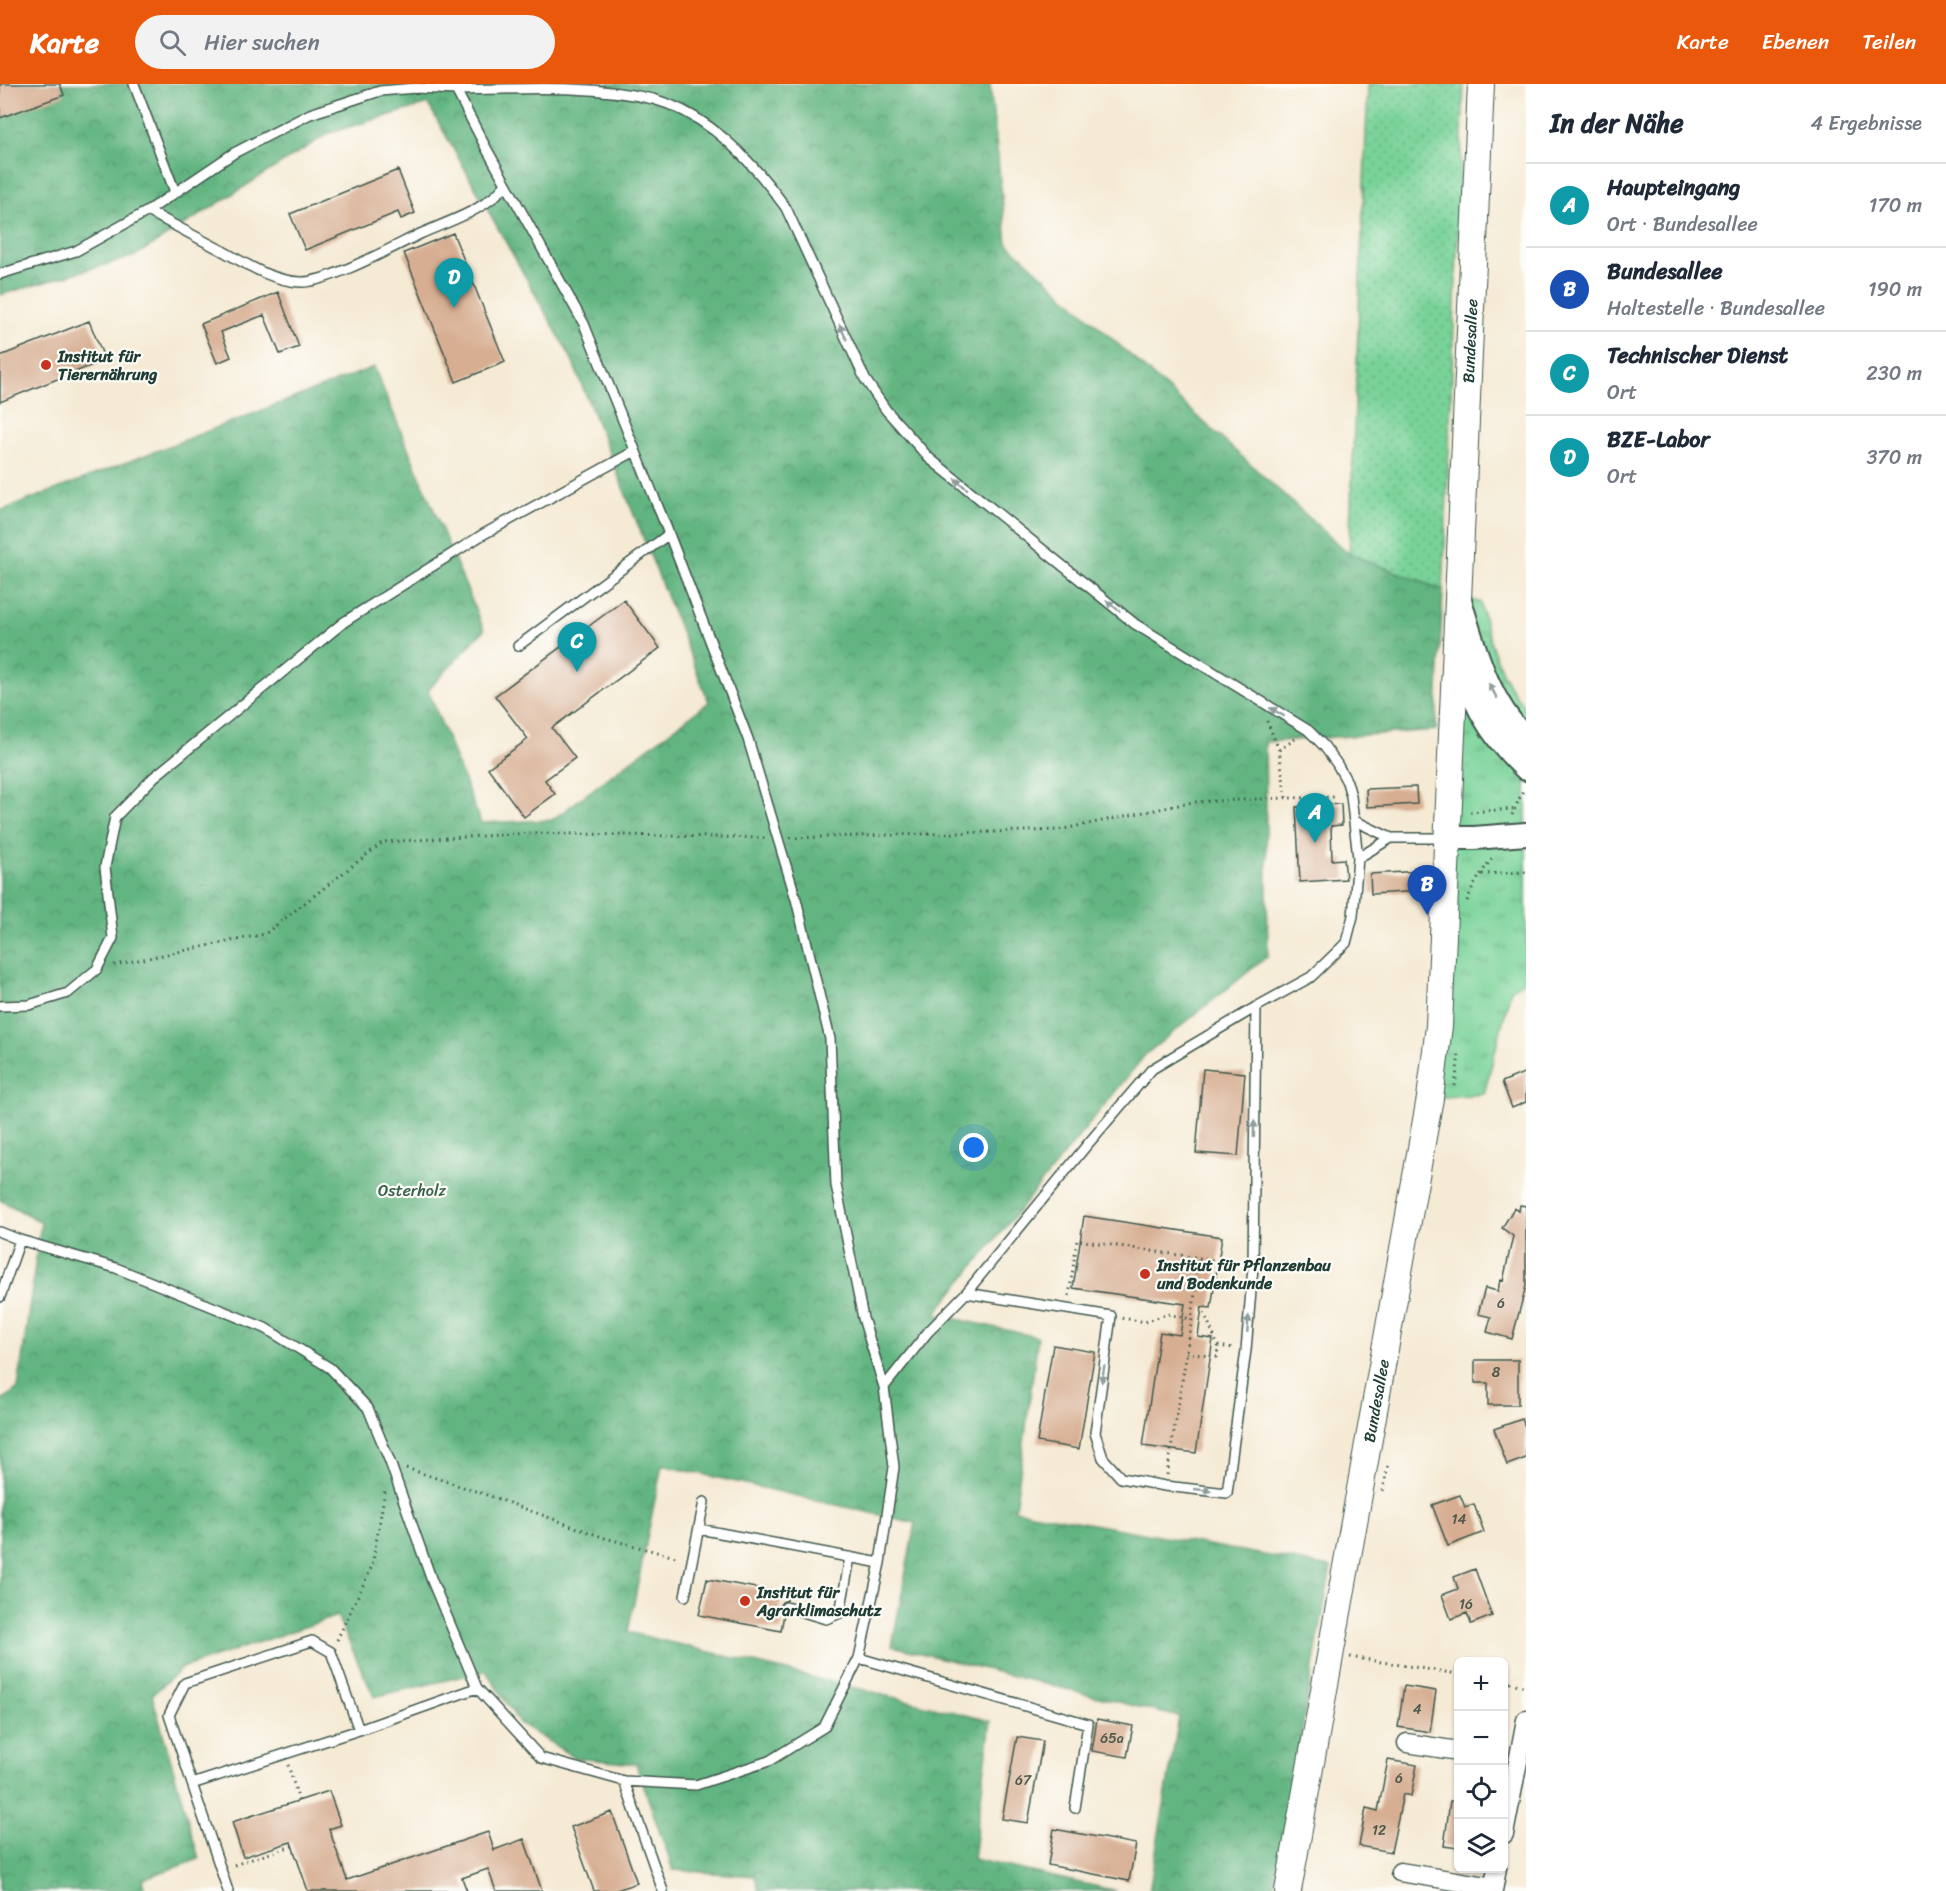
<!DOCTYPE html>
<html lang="de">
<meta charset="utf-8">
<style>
:root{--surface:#fff;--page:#f2f2f3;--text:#1f2937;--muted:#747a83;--line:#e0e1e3;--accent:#ea580c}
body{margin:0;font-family:Sriracha,sans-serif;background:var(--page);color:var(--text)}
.controls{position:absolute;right:18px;bottom:18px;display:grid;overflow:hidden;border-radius:9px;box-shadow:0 2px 4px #0004}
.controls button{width:54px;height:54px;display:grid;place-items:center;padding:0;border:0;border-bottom:2px solid var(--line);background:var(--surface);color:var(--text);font:30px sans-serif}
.you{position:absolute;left:974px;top:1064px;width:21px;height:21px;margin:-15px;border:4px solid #fff;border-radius:50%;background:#1a73e8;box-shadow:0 0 0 9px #1a73e833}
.badge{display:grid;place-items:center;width:39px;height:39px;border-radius:50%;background:var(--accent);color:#fff;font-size:20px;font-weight:700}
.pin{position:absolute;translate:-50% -50px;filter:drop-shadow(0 2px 3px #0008)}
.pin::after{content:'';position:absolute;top:32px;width:21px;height:18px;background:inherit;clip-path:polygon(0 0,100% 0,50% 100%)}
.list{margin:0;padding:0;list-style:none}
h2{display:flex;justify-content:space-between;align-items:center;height:78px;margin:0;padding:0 24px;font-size:26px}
h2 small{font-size:20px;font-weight:400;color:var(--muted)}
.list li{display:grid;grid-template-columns:39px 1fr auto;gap:18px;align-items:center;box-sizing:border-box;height:84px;padding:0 24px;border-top:2px solid var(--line)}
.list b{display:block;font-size:22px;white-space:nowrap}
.list p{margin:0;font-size:20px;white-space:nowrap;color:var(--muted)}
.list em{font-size:20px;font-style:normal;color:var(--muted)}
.icon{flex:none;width:33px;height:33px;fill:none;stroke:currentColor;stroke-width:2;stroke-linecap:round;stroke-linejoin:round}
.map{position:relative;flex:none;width:1526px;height:1807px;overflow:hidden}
header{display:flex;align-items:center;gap:36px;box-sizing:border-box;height:84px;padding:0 30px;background:var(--accent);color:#fff}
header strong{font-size:28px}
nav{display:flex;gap:33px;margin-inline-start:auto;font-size:21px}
.search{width:420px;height:54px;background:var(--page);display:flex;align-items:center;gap:15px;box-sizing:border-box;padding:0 21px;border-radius:33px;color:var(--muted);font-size:22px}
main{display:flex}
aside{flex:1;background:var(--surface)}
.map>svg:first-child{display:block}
.grass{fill:url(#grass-dots);stroke:#4c8866;stroke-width:1.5}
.forest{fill:url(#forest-crowns);stroke:#40795a;stroke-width:1.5}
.park{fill:url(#park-tufts);stroke:#4c8866;stroke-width:1.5}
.building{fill:#d7ae92}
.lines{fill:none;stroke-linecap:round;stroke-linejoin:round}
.service-casing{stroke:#3f574c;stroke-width:12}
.minor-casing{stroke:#3f574c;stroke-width:21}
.tertiary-casing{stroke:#3f574c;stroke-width:26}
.secondary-casing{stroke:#3f574c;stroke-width:28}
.path{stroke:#3f574c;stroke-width:3;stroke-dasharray:1.5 4.5;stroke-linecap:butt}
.service{stroke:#fff;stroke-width:9}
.minor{stroke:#fff;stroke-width:18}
.tertiary{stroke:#fff;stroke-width:22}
.secondary{stroke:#fff;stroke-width:26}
.oneway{fill:#8f9e9a}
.poi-dot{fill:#c8321e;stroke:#fdfcf7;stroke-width:2}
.labels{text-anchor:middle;stroke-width:4.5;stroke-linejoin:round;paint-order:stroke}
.number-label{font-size:14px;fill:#4d594c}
.street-label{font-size:16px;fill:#1f3d34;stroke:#fdfcf7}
.poi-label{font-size:16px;font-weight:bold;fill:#1f3d34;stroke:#fdfcf7;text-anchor:start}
.park-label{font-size:16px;fill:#36624d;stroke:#fdfcf7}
</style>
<header>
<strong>Karte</strong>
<div class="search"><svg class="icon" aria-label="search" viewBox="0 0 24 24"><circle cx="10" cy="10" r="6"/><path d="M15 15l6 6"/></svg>Hier suchen</div>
<nav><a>Karte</a><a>Ebenen</a><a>Teilen</a></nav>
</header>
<main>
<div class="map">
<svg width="1526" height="1807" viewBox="0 0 1526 1807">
<defs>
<pattern id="grass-dots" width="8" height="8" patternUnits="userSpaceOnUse" patternTransform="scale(1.5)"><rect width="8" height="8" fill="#79d399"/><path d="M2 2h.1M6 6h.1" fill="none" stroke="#63ac7e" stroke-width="1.8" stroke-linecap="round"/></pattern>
<pattern id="forest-crowns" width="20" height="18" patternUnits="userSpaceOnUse" patternTransform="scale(1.5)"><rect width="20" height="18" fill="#62b581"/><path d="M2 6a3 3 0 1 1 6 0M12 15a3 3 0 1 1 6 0" fill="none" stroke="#50946a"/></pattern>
<pattern id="park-tufts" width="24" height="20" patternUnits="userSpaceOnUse" patternTransform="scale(1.5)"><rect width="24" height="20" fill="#79d399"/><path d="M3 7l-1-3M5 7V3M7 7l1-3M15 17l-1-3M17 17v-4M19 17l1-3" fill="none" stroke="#63ac7e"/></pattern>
</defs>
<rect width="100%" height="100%" fill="#fdfcf7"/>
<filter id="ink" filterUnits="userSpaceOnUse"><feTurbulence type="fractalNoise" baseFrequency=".0167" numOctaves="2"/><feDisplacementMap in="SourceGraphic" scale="12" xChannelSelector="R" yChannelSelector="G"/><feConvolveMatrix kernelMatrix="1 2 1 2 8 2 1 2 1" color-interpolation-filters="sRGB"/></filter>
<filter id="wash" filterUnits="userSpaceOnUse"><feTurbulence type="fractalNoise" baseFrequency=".008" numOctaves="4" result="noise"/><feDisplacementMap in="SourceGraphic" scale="24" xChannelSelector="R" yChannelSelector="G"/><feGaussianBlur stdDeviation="1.35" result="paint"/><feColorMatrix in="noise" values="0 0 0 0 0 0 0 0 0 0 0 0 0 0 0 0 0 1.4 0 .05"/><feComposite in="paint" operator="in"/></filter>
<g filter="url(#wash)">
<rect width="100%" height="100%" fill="#f5ead4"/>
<path class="grass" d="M 1368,0 L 1464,0 L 1443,506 L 1349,470 Z"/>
<path class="forest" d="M 0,0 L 990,0 L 1007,159 L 1349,470 L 1443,506 L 1436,646 L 1265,658 L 1268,872 L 1145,971 L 935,1230 L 1038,1253 L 1015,1426 L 1331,1483 L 1273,1807 L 1149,1807 L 1179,1633 L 892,1562 L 915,1439 L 662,1381 L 628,1548 L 991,1637 L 973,1775 L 1117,1807 L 759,1807 L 755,1792 L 673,1786 L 636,1680 L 575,1674 L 519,1639 L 486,1587 L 374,1613 L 337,1532 L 182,1584 L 152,1611 L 199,1775 L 142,1795 L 145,1807 L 0,1807 L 0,1318 L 18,1304 L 41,1138 L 0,1116 L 0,427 L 374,283 L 484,546 L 428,606 L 481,739 L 552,736 L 709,618 L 571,274 L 428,20 L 329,49 L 135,172 L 0,211 Z"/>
<path class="park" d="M 1459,513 L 1480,518 C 1489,555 1499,596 1526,624 L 1526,895 L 1511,906 L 1484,1010 L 1430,1014 Z"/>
<g id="blocks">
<path class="building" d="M 0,0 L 60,0 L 64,11 L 0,34 Z
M 398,86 L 415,129 L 401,135 L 398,128 L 305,166 L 290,130 Z
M 453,149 L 505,278 L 456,298 L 404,169 Z
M 278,208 L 299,263 L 280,270 L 264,231 L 221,248 L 231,273 L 217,279 L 201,240 Z
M 89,237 L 105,276 L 0,318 L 0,272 Z
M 624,516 L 660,564 L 552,644 L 575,674 L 545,696 L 555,710 L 524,733 L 488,684 L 528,655 L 495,612 Z
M 1416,703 L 1417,720 L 1367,723 L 1366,705 Z
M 1341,720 L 1342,741 L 1331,742 L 1332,776 L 1344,775 L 1346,795 L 1300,798 L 1296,723 Z
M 1421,787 L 1422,807 L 1371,810 L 1370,790 Z
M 1203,985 L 1245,989 L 1238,1072 L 1196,1069 Z
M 1526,988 L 1526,1018 L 1512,1024 L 1502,998 Z
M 1520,1121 L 1526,1122 L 1526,1202 L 1512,1255 L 1487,1248 L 1491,1233 L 1478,1230 L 1485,1204 L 1498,1207 L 1500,1196 L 1503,1197 L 1513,1152 L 1502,1144 L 1514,1124 L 1519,1127 Z
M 1084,1132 L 1222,1153 L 1211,1224 L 1202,1223 L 1198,1253 L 1213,1255 L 1196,1369 L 1143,1362 L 1160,1248 L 1180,1251 L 1185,1220 L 1073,1204 Z
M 1053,1261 L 1095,1268 L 1079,1365 L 1037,1358 Z
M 1475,1276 L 1518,1276 L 1518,1321 L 1488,1321 L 1488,1299 L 1475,1299 Z
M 1522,1335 L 1526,1345 L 1526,1374 L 1507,1381 L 1494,1345 Z
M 1460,1411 L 1465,1423 L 1474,1420 L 1484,1448 L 1448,1462 L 1432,1421 Z
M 1475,1485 L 1492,1532 L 1471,1540 L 1467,1529 L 1451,1535 L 1442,1511 L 1458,1505 L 1454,1493 Z
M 707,1495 L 788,1510 L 787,1516 L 782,1518 L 779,1522 L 781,1527 L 784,1530 L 781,1547 L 699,1531 Z
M 1404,1602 L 1436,1607 L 1430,1648 L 1398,1643 Z
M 1097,1635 L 1133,1642 L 1127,1673 L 1092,1667 Z
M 1017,1653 L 1043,1657 L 1028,1739 L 1002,1735 Z
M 1388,1676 L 1417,1681 L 1411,1712 L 1403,1710 L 1391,1768 L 1359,1762 L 1366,1724 L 1378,1727 Z
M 329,1707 L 341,1741 L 329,1745 L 347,1796 L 488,1748 L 494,1766 L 524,1755 L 542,1807 L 496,1807 L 488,1785 L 462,1794 L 467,1807 L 308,1807 L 291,1758 L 243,1773 L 232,1738 Z
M 1450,1717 L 1458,1717 L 1458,1764 L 1444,1762 Z
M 612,1728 L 637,1799 L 614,1807 L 594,1807 L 571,1743 Z
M 1054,1745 L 1136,1760 L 1129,1797 L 1048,1781 Z"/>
</g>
</g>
<g filter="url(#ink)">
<use href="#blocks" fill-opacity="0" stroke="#3f574c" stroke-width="1.5"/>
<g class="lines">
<g class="service-casing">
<path id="service" d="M 134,0 L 175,108
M 148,127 C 172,140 196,153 221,166 C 246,180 272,197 301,198 C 327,199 395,162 420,150 C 449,137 487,126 506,100
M 0,190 L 76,167 L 148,127 L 234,69 L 310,30 L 380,7 L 416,4 L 456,6 L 453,0
M 518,562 L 669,450
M 1355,737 L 1391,754 L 1446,754
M 1358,774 L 1391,754
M 0,922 L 29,921 L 68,909 L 97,885 L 113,854 L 105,783 L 115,733 L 154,693 L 344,538 L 482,451 L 635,367
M 0,1148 L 20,1156 L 116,1184 L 265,1244 L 330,1284 L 368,1324 L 390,1378 L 432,1497 L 477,1604 L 541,1674 L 624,1697 L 696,1701 L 769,1677 L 824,1643 L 859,1574 L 880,1479 L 894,1383 L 884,1303 L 863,1234 L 836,1101 L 830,955 L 796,815 L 748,655 L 669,450 L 584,240 L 485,62 L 456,6 C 521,5 590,0 653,15 C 709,30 754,79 786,124 L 865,295 L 886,326 L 929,374 L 1135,540 L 1308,646 L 1324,662 L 1337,680 L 1347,698 L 1351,712 L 1358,774 L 1353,832 L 1346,859 L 1311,893 L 1256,923 L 1152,985 L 1087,1061 L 966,1209 L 928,1248 L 884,1303
M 966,1209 L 1111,1232 L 1095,1349 L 1103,1374 L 1121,1394 L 1165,1402 L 1227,1409 L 1246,1266 L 1253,1183 L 1256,923
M 0,1213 L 20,1156
M 699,1445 L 880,1479
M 685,1512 L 704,1418
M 786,1523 L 826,1535 L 840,1529 L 850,1473
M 859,1574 L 1088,1640 L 1075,1724
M 624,1697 L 663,1807
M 192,1700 L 359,1646 L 477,1604
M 228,1807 L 169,1631 L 185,1599 L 312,1557 L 331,1568 L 359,1646"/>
</g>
<g class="minor-casing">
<path id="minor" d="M 1407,1659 L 1458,1667
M 1504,1750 L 1526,1636
M 1400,1788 L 1493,1803
M 1493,1807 L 1497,1784"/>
</g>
<g class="tertiary-casing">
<path id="tertiary" d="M 1461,520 C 1475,567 1489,619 1526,655
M 1458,570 C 1474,619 1488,649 1526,685
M 1448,754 L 1474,754 L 1526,750"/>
</g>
<g class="secondary-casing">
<g id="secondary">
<path id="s1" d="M 1288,1807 L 1430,1014 L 1439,942 L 1481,0"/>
</g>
</g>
<path class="path" d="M 1267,637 L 1279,666 L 1286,714 L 1338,713
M 1279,666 L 1298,653
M 1470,728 L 1513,725
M 1512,731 L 1524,704
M 790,754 L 1059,746 L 1193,718 L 1286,714
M 1482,790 L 1526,788
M 1467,817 C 1474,798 1482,789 1493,772
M 114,881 L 265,850 L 383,758 L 531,749 L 765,754
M 1455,1002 L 1459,970
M 1069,1212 L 1077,1156 L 1240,1180
M 1202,1223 L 1218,1262 L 1234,1264
M 1122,1234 L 1145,1238 L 1167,1230 L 1191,1235
M 1186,1269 L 1217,1273 L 1218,1262
M 406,1384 L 493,1413 L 605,1454 L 679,1474
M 1167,1391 L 1192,1235 L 1199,1173
M 1383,1407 L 1388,1381
M 337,1556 L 372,1482 L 385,1407
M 1350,1573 L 1458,1590
M 1504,1597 L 1526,1603
M 288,1681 L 299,1717
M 234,1781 L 292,1762"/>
<use href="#service" class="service"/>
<use href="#minor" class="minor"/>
<use href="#tertiary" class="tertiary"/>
<use href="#secondary" class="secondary"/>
</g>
<defs><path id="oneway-solid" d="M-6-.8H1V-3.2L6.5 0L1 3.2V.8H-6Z" transform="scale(1.5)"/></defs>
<g class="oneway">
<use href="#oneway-solid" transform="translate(843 248) rotate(-115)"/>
<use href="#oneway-solid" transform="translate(961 400) rotate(-141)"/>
<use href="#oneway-solid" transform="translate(1113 522) rotate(-142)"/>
<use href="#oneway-solid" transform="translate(1493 607) rotate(-119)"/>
<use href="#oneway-solid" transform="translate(1277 628) rotate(-150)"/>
<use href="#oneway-solid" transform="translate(1254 1045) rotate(-89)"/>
<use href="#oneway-solid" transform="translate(1248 1240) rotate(-85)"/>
<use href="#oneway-solid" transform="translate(1103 1290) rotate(99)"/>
<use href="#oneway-solid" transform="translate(1203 1406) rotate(6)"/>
</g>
</g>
<g class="poi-dot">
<circle cx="46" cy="281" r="6"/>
<circle cx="1145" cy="1190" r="6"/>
<circle cx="745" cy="1517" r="6"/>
</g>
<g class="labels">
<g class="number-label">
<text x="1501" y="1224">6</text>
<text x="1496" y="1293">8</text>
<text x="1459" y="1440">14</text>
<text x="1466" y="1525">16</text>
<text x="1417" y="1630">4</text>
<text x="1112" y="1659">65a</text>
<text x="1399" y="1699">6</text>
<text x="1023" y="1701">67</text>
<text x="1379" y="1751">12</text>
</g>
<g class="street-label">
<text dy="6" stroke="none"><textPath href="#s1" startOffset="1564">Bundesallee</textPath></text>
<text dy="6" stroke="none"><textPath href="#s1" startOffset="498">Bundesallee</textPath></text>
</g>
<g class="poi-label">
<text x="58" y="278">Institut für<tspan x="58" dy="18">Tierernährung</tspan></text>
<text x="1157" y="1187">Institut für Pflanzenbau<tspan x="1157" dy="18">und Bodenkunde</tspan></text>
<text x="757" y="1514">Institut für<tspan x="757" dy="18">Agrarklimaschutz</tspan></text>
</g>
<g class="park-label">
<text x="412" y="1112">Osterholz</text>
</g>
</g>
</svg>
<div class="controls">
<button>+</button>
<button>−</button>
<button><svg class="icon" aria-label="locate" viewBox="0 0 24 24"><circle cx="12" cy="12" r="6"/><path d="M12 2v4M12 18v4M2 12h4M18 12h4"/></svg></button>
<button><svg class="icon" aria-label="layers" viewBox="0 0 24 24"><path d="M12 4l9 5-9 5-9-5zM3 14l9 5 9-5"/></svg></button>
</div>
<div class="you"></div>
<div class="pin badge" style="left:1315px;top:759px;background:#0f9aa8">A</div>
<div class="pin badge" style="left:1427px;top:831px;background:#1a4fb4">B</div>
<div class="pin badge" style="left:577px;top:588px;background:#0f9aa8">C</div>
<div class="pin badge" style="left:454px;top:224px;background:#0f9aa8">D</div>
</div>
<aside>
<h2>In der Nähe<small>4 Ergebnisse</small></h2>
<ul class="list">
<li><span class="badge" style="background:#0f9aa8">A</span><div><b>Haupteingang</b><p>Ort · Bundesallee</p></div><em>170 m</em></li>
<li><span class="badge" style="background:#1a4fb4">B</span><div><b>Bundesallee</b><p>Haltestelle · Bundesallee</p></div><em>190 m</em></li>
<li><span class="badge" style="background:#0f9aa8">C</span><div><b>Technischer Dienst</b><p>Ort</p></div><em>230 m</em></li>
<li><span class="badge" style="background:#0f9aa8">D</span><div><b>BZE-Labor</b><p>Ort</p></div><em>370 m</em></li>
</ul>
</aside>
</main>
